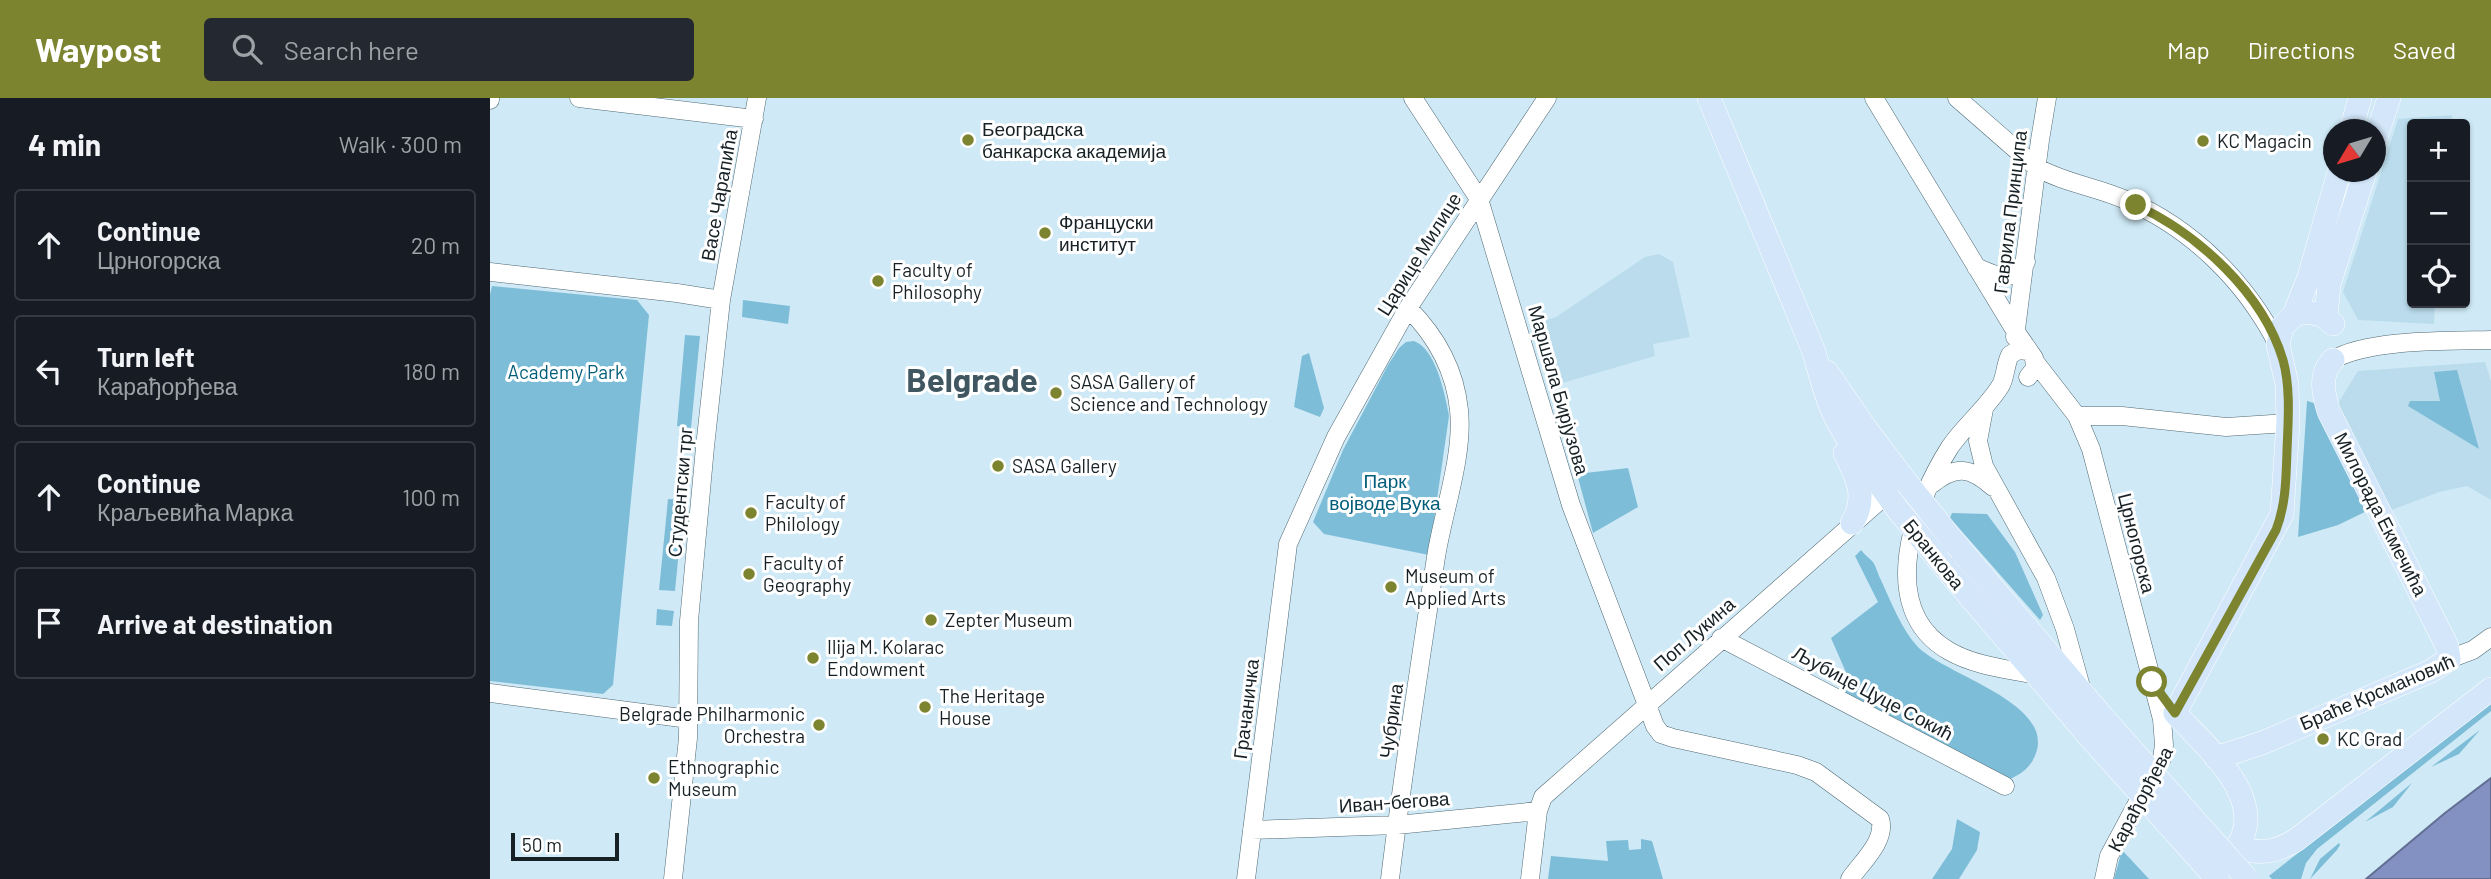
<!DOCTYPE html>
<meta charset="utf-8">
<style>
:root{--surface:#171b24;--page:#242831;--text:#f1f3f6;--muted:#9ea1a6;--line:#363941;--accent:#7d842f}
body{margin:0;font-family:Barlow,sans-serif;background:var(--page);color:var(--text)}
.controls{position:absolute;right:21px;top:21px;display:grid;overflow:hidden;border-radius:7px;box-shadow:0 2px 5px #0004}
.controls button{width:63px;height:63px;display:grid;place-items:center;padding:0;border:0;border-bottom:2px solid var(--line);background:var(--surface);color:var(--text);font:35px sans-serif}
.compass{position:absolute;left:1833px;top:21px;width:63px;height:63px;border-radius:50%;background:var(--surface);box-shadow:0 2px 5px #0004;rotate:232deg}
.scale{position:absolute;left:21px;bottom:18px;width:108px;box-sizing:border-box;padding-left:7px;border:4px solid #172125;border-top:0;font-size:19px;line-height:24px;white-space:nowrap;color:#172125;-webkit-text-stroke:5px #fff;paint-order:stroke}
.stop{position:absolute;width:21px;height:21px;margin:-16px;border:5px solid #7d842f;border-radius:50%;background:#fff}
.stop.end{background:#7d842f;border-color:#fff;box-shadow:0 2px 7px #0008}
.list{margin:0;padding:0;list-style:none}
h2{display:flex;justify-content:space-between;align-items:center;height:91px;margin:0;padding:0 28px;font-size:30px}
h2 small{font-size:23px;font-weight:400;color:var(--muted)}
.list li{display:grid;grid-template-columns:46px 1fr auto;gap:21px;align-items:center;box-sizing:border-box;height:112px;margin:0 14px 14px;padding:0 14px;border:2px solid var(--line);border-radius:7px}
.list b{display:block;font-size:26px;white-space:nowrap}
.list p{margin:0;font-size:23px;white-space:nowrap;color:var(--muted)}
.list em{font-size:23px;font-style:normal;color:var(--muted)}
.icon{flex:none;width:38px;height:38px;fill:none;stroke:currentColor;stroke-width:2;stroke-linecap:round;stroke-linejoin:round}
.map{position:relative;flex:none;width:2001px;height:781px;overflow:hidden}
header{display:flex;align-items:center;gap:42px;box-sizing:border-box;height:98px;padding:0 35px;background:var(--accent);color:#fff}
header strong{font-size:33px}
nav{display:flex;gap:38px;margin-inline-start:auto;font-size:24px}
.search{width:490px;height:63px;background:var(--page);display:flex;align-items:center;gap:18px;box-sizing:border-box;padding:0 24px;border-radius:7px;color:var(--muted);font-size:26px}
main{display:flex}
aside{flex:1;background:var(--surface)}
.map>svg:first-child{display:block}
.built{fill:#badcec}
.green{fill:#7ebdd8}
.water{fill:#8290c2;stroke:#626f93;stroke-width:2}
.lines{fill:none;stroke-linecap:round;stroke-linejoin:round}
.minor-casing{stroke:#516973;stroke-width:19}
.major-casing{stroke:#fff;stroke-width:24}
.minor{stroke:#fff;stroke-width:18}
.major{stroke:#d3e6fa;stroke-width:23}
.major-bridge-casing{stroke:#fff;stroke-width:24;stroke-linecap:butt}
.major-bridge{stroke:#d3e6fa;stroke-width:23}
.route{stroke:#7d842f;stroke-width:9}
.poi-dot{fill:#7d842f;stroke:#fff;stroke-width:2.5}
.labels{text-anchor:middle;stroke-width:6;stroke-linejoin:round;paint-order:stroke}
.poi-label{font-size:19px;fill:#172125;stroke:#fff;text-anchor:start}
.street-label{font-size:19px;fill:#172125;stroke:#fff}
.park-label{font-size:19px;fill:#015d79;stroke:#fff}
.town-label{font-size:33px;font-weight:bold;fill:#405761;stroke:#fff}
</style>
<header>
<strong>Waypost</strong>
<div class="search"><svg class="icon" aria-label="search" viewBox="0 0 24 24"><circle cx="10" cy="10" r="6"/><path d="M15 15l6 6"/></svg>Search here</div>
<nav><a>Map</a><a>Directions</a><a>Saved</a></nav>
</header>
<main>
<aside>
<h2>4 min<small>Walk · 300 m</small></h2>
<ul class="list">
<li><svg class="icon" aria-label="ahead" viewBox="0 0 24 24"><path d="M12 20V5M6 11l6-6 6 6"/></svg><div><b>Continue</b><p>Црногорска</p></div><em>20 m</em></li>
<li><svg class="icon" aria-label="left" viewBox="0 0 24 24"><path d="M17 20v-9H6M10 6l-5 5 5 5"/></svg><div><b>Turn left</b><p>Карађорђева</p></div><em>180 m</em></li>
<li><svg class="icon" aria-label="ahead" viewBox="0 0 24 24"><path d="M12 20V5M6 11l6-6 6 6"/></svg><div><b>Continue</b><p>Краљевића Марка</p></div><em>100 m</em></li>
<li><svg class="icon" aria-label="arrive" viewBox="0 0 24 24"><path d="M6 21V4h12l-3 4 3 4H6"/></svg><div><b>Arrive at destination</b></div></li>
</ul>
</aside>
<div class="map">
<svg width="2001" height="781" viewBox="0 0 2001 781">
<rect width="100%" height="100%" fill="#cfeaf6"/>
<path class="built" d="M 1962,17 L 1961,26 L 1922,26 L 1922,205 L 1945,205 L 1944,226 L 1868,222 L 1853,194 L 1908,21 Z
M 1169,156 L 1183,164 L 1200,239 L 1163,246 L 1165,258 L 1062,288 L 1044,226 L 1066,219 L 1155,159 Z
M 1995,264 L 2001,283 L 2001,402 L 1977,388 L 1949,394 L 1899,413 L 1847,307 L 1868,273 Z"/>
<path class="green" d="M 2,188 L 147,202 L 159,217 L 123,587 L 113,596 L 0,583 L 0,197 Z
M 253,202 L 300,208 L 298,226 L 252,219 Z
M 195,237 L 210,238 L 201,330 L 187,328 Z
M 924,243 C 946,251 955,296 959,318 L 939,457 L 834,436 L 823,424 L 853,352 L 898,267 L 909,250 L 916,244 Z
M 819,255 L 834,310 L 830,319 L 804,309 L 812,258 Z
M 1967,272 L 1989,351 L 1918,308 L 1920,303 L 1950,303 L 1944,274 Z
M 1817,303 L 1824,305 L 1830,311 L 1879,412 L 1848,427 L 1808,439 Z
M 1138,370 L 1148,409 L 1103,435 L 1087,376 Z
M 178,401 L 194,402 L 185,493 L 169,492 Z
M 1462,415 L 1497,416 L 1525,454 L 1553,517 L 1550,522 L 1460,420 Z
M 1371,452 C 1374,456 1379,460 1382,463 C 1386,467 1388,477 1391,482 C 1401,504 1411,530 1427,548 C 1454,577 1564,604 1546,655 C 1541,670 1530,677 1516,683 L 1352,599 L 1351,592 L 1358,579 L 1341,540 L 1388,504 L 1365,458 Z
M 167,511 L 184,513 L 182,528 L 166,527 Z
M 2001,603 L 2001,613 L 1827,751 L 1816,765 L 1811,781 L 1782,781 L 1779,778 Z
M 1990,632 L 1969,656 L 1941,669 Z
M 1922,685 L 1903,709 L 1875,724 Z
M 1467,721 L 1490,734 L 1487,752 L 1469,781 L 1442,781 L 1462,751 Z
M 1151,741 L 1162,743 L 1173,781 L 1058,781 L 1061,758 L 1118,763 L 1116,743 L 1138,742 L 1139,752 L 1151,751 Z
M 1849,745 L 1850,747 L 1847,752 L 1820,781 L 1830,761 Z
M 1632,752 L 1659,781 L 1624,781 Z"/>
<path class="water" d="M 2001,680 L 2001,781 L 1876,781 L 1955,715 Z"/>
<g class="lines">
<g class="minor-casing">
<path id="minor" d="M 89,0 L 264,21
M 923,0 L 989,101 L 1081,407 L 1165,628 L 1171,636 L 1183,640 L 1307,667 L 1326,674 L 1390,721 C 1397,742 1371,765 1360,781
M 1384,0 L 1526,234 L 1544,260 L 1545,270 L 1538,279
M 1467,0 L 1546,69 C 1574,85 1607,89 1636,102 C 1702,130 1756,184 1788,247
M 0,2 L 0,0
M 1486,169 C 1508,179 1519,185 1536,164
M 0,174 L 187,195 L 231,202
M 1525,239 L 1550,42 L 1557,0
M 1538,253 L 1528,252 L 1520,257 C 1515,267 1516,277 1511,287 C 1497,310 1475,327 1460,349 C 1424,405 1385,511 1459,553 C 1485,568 1517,571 1546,577
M 1843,262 C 1877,241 1960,243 2001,242
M 1546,265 L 1587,318 L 1601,351 L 1672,621 L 1674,647 L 1672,660
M 1494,311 L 1488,343 L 1494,368 L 1556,480 L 1575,531 L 1591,589
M 1587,318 L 1632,318 L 1736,329 L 1798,325
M 1442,386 C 1466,367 1480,369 1503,389
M 1231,540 L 1515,688
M 1959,561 L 1983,552 L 2001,539
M 0,595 L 199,621
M 762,732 L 907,727 L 1048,713
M 183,781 L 198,640 L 199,523 L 215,349 L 231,202 L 267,0
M 756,781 L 798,446 L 846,339 L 918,210 L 1057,0
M 900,781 C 913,673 930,566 946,459 C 953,414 974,357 969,312 C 965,272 946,238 918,210
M 1040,781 L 1048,713 L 1053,699 L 1397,396
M 1614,781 L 1619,758 L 1657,687"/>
</g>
<g class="major-casing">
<path id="major" d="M 1219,0 L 1324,254 C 1330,275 1335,297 1344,316 C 1361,350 1386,381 1408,412
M 1861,32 L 1870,0
M 1885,42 L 1899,0
M 1804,217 L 1819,179 L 1849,74
M 1836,219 L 1839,186 L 1875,74
M 1337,274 L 1376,331 L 1417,385
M 1355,355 C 1367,379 1378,400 1362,425
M 1464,444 L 1616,623
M 1453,467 L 1598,637
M 1726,660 L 1772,645 L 1941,573 L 1959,561 L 1957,548 L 1839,314 C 1833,296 1829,276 1843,262
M 1746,750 C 1770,756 1785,755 1806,742 L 2001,591
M 1723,772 C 1731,765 1741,758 1747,749 C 1780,701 1714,647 1685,615 L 1792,416 L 1798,325 L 1797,286 L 1788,247 L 1792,229 L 1804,217 L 1816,214 L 1832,217 L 1843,226"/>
</g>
<use href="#minor" class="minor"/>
<use href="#major" class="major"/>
<g class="major-bridge-casing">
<path id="major-bridge" d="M 1417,385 L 1464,444
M 1408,412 L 1453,467
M 1616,623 L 1757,781
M 1598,637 L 1727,781"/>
</g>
<use href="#major-bridge" class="major-bridge"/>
</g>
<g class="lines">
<path class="route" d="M 1646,107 C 1708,136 1773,195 1793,262 C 1801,291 1798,324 1797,353 C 1796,380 1796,406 1786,432 L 1685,615 L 1662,584"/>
</g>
<g class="poi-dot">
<circle cx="478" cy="42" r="7"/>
<circle cx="1713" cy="43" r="7"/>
<circle cx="555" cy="135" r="7"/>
<circle cx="388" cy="183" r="7"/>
<circle cx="566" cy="295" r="7"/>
<circle cx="508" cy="368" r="7"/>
<circle cx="261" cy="415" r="7"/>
<circle cx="259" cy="476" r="7"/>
<circle cx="901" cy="489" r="7"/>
<circle cx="441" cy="522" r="7"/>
<circle cx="323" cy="560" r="7"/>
<circle cx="435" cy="609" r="7"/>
<circle cx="329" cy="627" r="7"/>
<circle cx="1833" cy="641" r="7"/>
<circle cx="164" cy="680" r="7"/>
</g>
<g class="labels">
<g class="poi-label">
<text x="492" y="38">Београдска<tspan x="492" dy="22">банкарска академија</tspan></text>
<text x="1727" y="50">KC Magacin</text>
<text x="569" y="131">Француски<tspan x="569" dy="22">институт</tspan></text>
<text x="402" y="179">Faculty of<tspan x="402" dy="22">Philosophy</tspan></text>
<text x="580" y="291">SASA Gallery of<tspan x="580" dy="22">Science and Technology</tspan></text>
<text x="522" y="375">SASA Gallery</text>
<text x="275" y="411">Faculty of<tspan x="275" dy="22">Philology</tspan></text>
<text x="273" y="472">Faculty of<tspan x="273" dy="22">Geography</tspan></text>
<text x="915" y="485">Museum of<tspan x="915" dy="22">Applied Arts</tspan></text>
<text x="455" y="529">Zepter Museum</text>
<text x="337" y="556">Ilija M. Kolarac<tspan x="337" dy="22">Endowment</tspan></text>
<text x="449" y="605">The Heritage<tspan x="449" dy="22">House</tspan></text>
<text x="315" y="623" text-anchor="end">Belgrade Philharmonic<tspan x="315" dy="22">Orchestra</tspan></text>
<text x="1847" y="648">KC Grad</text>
<text x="178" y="676">Ethnographic<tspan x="178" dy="22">Museum</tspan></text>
</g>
<g class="street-label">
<text transform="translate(229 97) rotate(-80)" y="7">Васе Чарапића</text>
<text transform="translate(1520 114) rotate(-83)" y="7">Гаврила Принципа</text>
<text transform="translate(929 156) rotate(-58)" y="7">Царице Милице</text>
<text transform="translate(1069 292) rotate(74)" y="7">Маршала Бирјузова</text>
<text transform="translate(190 394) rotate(-85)" y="7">Студентски трг</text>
<text transform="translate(1891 416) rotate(63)" y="7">Милорада Екмечића</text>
<text transform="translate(1647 445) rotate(76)" y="7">Црногорска</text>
<text transform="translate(1444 456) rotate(51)" y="7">Бранкова</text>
<text transform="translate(1204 536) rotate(-41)" y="7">Поп Лукина</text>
<text transform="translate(1887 594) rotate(-23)" y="7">Браће Крсмановић</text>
<text transform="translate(1383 595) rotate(28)" y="7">Љубице Цуце Сокић</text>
<text transform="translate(756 611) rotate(-83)" y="7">Грачаничка</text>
<text transform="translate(901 623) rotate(-82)" y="7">Чубрина</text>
<text transform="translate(1650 701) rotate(-62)" y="7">Карађорђева</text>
<text transform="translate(904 704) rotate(-4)" y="7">Иван-бегова</text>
</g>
<g class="park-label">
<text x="76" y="281">Academy Park</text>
<text x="895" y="390">Парк<tspan x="895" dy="22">војводе Вука</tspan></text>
</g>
<g class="town-label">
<text x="482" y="294">Belgrade</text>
</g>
</g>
</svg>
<div class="controls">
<button>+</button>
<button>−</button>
<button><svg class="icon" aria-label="locate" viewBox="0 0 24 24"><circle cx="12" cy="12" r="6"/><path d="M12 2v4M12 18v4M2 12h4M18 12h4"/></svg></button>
</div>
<svg class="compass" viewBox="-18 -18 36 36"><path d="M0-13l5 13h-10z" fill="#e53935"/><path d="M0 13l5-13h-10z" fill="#9ea1a6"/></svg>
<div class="scale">50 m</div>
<div class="stop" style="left:1662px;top:584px"></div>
<div class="stop end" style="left:1646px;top:107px"></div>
</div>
</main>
